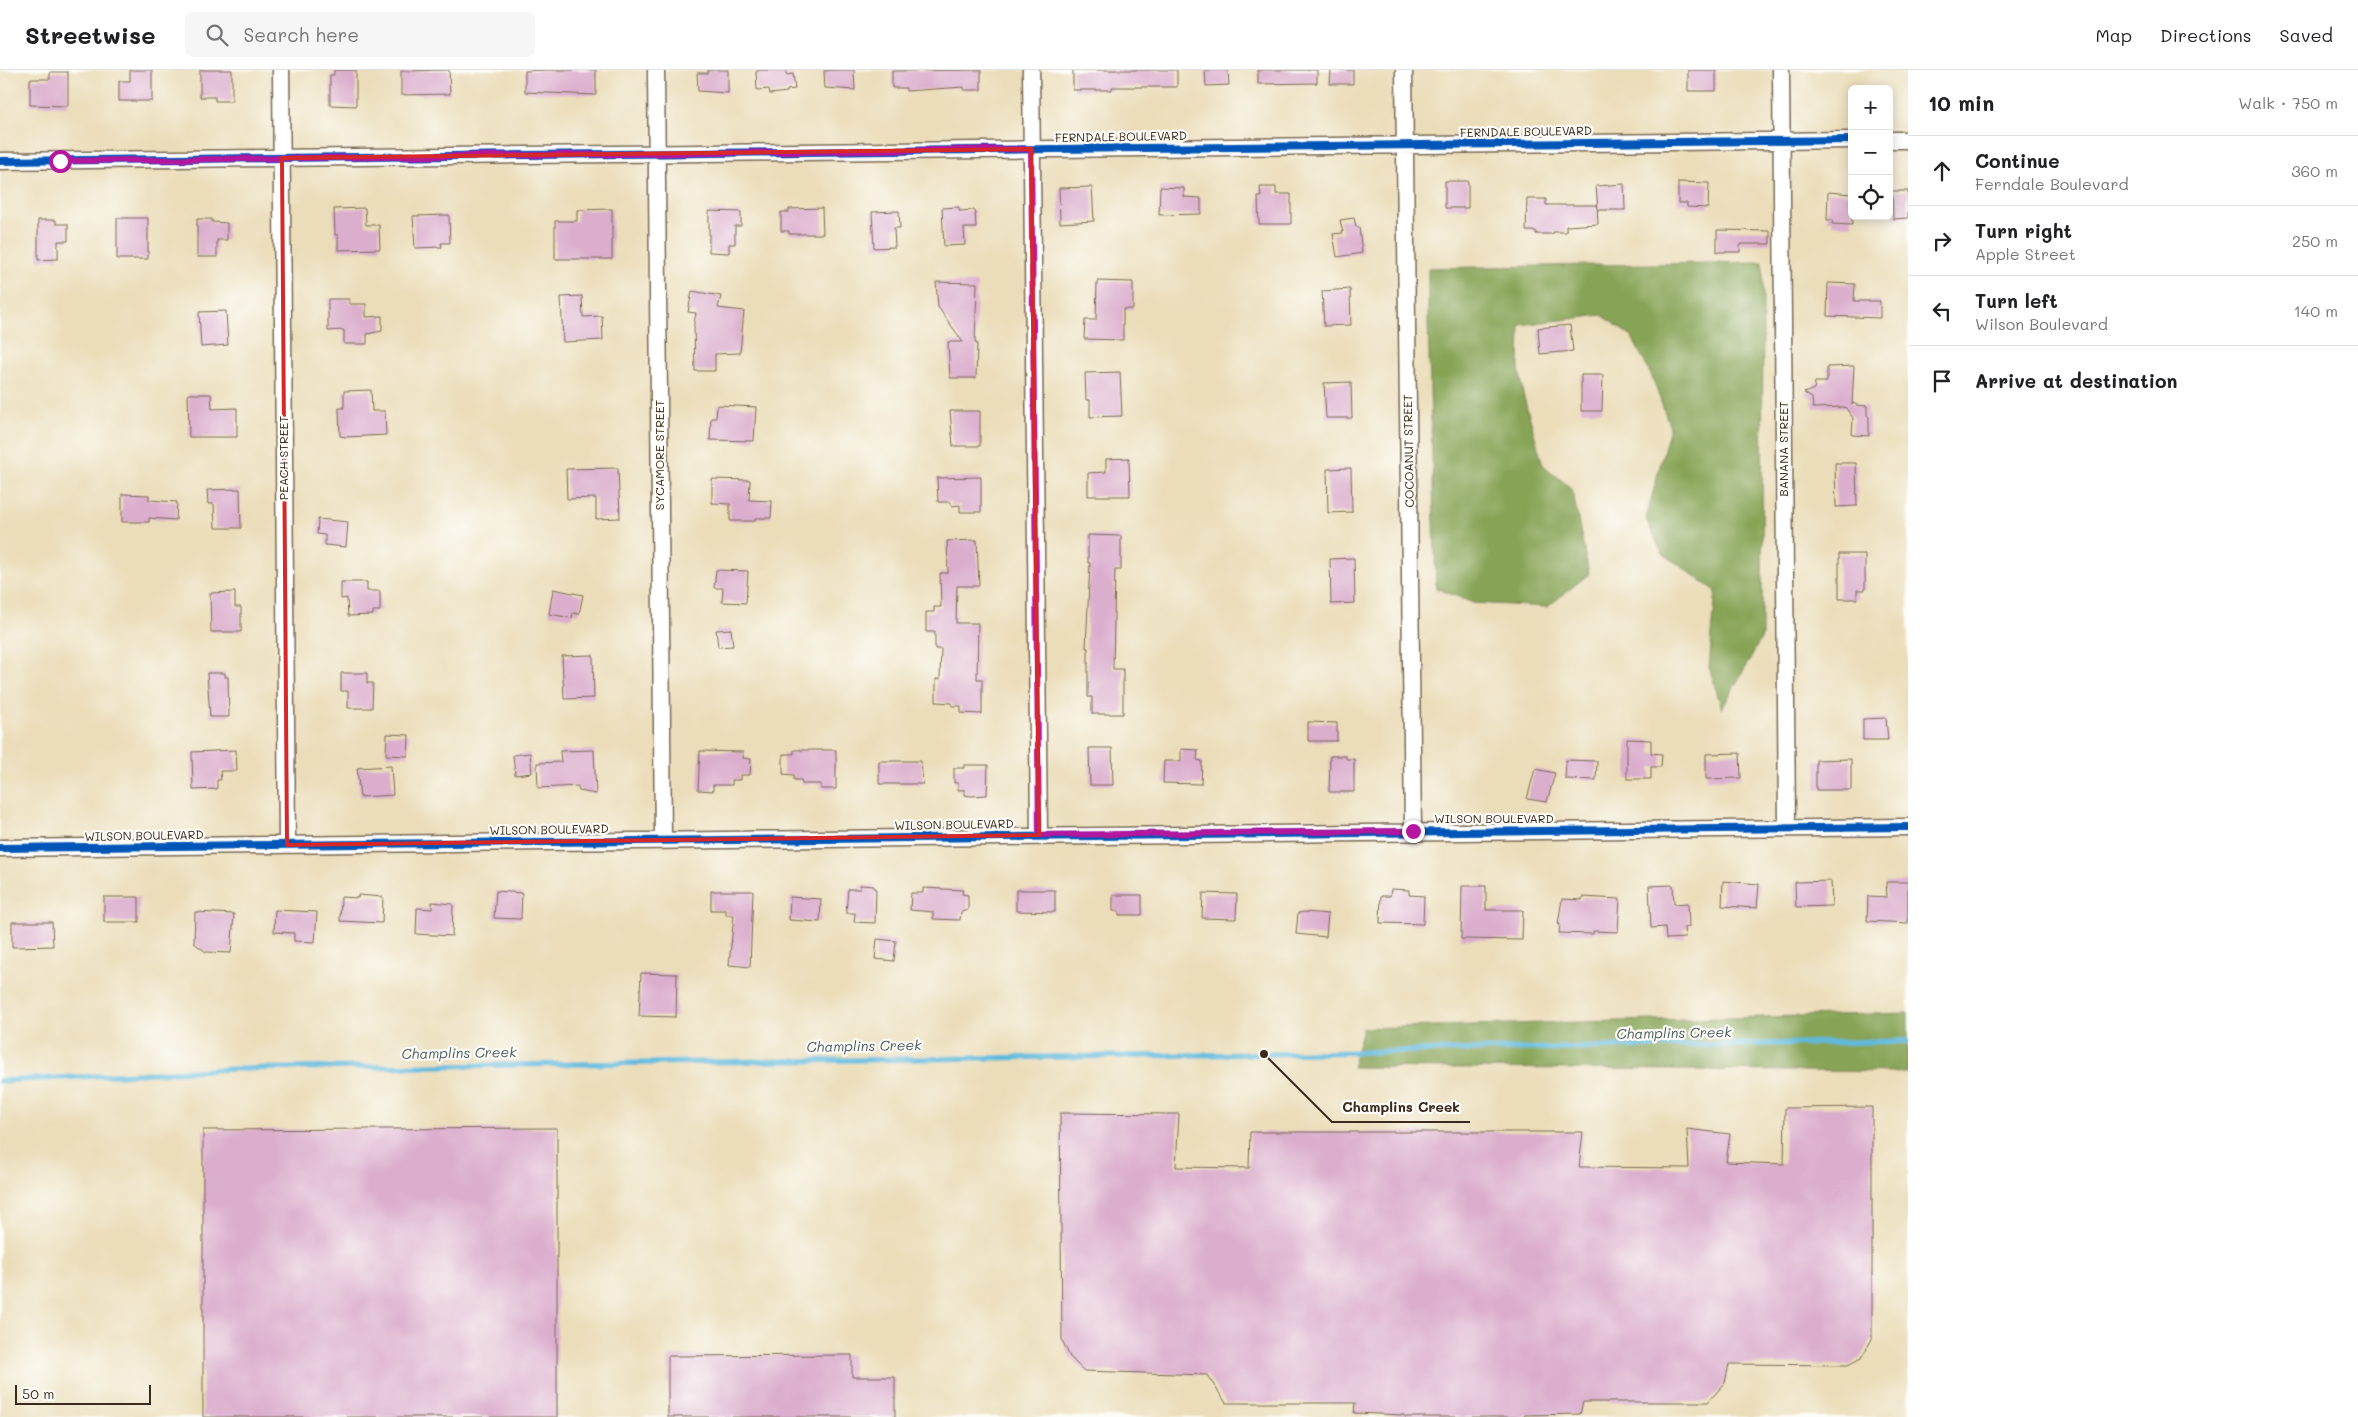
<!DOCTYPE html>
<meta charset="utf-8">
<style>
:root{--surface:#fff;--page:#f6f6f6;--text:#202124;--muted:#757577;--line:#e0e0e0}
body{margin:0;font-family:Mali,sans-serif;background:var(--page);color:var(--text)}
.controls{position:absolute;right:15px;top:15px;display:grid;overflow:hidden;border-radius:8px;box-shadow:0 2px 12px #0003}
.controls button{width:45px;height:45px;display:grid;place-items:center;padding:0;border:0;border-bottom:1px solid var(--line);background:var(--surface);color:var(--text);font:25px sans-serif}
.scale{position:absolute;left:15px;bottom:12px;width:136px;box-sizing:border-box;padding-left:5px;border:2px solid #3b2a1e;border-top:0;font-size:14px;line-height:18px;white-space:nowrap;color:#3b2a1e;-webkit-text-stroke:4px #fdfcf7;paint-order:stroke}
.stop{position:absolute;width:15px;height:15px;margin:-11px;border:4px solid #b5179e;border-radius:50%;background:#fff}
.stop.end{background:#b5179e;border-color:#fff;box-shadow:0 1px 5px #0008}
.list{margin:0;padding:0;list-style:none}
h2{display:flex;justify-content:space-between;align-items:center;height:65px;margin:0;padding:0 20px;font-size:21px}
h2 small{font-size:16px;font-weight:400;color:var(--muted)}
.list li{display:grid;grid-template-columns:32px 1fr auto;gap:15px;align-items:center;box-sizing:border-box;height:70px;padding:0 20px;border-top:1px solid var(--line)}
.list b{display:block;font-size:19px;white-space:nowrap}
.list p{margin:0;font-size:16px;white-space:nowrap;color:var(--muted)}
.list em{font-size:16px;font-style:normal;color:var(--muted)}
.icon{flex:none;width:28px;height:28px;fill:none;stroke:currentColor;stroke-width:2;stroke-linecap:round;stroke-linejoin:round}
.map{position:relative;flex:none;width:1908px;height:1347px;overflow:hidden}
header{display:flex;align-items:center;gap:30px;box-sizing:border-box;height:70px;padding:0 25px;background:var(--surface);border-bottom:1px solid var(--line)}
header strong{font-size:24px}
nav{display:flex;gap:28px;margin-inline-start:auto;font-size:18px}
.search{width:350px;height:45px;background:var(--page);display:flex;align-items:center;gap:12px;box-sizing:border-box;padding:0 18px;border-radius:8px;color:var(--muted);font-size:19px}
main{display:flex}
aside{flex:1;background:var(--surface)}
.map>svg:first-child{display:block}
.forest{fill:#87a456;stroke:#61673a}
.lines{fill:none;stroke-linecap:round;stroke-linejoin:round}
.stream{stroke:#5fb9dc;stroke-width:5.5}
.building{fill:#dbaece}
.street-casing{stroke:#796954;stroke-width:19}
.street{stroke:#fff;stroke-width:16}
.cycleway-casing{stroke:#fdfcf7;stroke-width:11}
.cycleway{stroke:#0057b8;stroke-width:8}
.route{stroke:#b5179e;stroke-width:6}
.marked{fill:none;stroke:#d62828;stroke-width:4;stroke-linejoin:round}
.labels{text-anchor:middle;stroke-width:4.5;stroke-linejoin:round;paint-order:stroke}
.street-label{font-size:12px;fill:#3b2a1e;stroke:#fdfcf7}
.water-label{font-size:14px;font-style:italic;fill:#485c60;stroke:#fdfcf7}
.leader{fill:none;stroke:#3b2a1e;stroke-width:2}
.callout-dot{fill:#3b2a1e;stroke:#fdfcf7;stroke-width:2}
.callout-label{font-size:14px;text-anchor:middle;font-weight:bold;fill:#3b2a1e;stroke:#fdfcf7;stroke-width:4.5;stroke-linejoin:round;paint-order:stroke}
</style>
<header>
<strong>Streetwise</strong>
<div class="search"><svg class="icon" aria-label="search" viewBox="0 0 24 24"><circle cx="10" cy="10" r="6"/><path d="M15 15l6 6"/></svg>Search here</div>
<nav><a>Map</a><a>Directions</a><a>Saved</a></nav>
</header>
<main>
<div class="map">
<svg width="1908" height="1347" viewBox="0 0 1908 1347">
<rect width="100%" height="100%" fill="#fdfcf7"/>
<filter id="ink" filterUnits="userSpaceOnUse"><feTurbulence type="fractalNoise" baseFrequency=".02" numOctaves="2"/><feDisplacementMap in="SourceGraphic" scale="10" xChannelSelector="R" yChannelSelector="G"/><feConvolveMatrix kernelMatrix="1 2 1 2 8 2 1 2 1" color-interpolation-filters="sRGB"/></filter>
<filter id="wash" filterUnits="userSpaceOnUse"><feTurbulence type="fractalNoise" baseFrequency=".0096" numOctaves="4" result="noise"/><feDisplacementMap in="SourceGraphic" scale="20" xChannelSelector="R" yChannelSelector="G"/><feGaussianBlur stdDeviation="1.12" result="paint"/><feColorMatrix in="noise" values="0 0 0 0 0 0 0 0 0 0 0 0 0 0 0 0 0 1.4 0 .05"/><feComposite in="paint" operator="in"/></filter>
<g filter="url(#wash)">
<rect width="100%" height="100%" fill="#ebddb9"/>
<path class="forest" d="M 1763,192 L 1762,567 L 1722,639 L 1709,597 L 1716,521 L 1662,483 L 1646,449 L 1670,357 L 1652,307 L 1632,267 L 1602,245 L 1520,255 L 1519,297 L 1523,324 L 1543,395 L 1572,419 L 1589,504 L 1547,537 L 1473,533 L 1436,518 L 1428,253 L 1428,198 Z
M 1908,943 L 1908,1002 L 1352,997 L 1363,958 Z"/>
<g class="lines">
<path class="stream" d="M 0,1011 L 231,999 L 1264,984 L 1908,971"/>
</g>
<g id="blocks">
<path class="building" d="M 130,0 L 152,0 L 152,31 L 119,31 L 119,11 L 130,11 Z
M 200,0 L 232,0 L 232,31 L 215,31 L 215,27 L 200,27 Z
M 334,0 L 356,0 L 356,36 L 330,35 L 330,5 L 334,5 Z
M 449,0 L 450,24 L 401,25 L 401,1 Z
M 547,0 L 596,0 L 596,25 L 525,22 L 525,1 Z
M 708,0 L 728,0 L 728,23 L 698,21 L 697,3 L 708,3 Z
M 759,0 L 786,0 L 786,5 L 793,4 L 795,19 L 787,20 L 787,22 L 770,24 L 769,19 L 757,20 L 756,2 Z
M 834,0 L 854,0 L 855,20 L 825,18 L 824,1 Z
M 981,0 L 981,20 L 964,20 L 964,17 L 906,21 L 906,18 L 892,18 L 892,1 Z
M 1073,0 L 1177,0 L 1177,17 L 1112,17 L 1112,20 L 1073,20 Z
M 1205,0 L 1228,0 L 1229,15 L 1206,16 Z
M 1258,0 L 1317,0 L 1317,13 L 1258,14 Z
M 1331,0 L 1353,0 L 1353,14 L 1330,14 Z
M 1688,0 L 1716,0 L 1716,21 L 1688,21 Z
M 50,2 L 68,2 L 68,36 L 30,35 L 30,9 L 50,9 Z
M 1445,111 L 1468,111 L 1468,138 L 1445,138 Z
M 1678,112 L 1709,113 L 1708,138 L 1687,137 L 1687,133 L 1678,133 Z
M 1624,114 L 1625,140 L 1598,140 L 1596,116 Z
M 1092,117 L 1094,151 L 1060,153 L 1059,118 Z
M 1160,117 L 1184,118 L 1184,127 L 1201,128 L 1201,144 L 1159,145 Z
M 1260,117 L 1276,117 L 1276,124 L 1291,124 L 1291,154 L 1259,154 L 1258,127 L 1261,127 Z
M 1892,121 L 1908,121 L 1908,148 L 1893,149 Z
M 1828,122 L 1852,124 L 1852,155 L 1832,154 L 1833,150 L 1827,150 Z
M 1527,129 L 1546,129 L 1546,135 L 1597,135 L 1598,154 L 1566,156 L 1566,162 L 1553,162 L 1553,164 L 1536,164 L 1536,161 L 1526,161 Z
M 959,137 L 959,141 L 975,140 L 976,158 L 964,158 L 965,175 L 944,176 L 942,138 Z
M 365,138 L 366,155 L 379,155 L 380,179 L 338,180 L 338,165 L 335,165 L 334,139 Z
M 822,138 L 823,164 L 789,164 L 789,161 L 781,161 L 781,142 L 789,142 L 789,139 Z
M 612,139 L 612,189 L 555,189 L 555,151 L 577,151 L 577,140 Z
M 709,141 L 741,142 L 741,156 L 735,156 L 735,174 L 729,174 L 729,183 L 709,182 Z
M 899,141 L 900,158 L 894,158 L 895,177 L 874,178 L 872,142 Z
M 449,145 L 450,173 L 441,173 L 442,177 L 415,178 L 413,146 Z
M 117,148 L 148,148 L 148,189 L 117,189 Z
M 1354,148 L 1356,157 L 1359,157 L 1362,183 L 1337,187 L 1333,164 L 1343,163 L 1340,150 Z
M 197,149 L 212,149 L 212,152 L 227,153 L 227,170 L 217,170 L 217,187 L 197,187 Z
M 38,150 L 56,150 L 56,154 L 68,154 L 68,171 L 58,171 L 58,189 L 38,190 Z
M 1717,160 L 1770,161 L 1770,174 L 1740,174 L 1740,182 L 1717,182 Z
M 1097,211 L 1133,212 L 1133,239 L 1123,239 L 1123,270 L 1084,269 L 1085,250 L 1096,250 Z
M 936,212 L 977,213 L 975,273 L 977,273 L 976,308 L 950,308 L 948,272 L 963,272 L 938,237 Z
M 1828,213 L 1855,214 L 1854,231 L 1880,231 L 1880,248 L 1827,246 Z
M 1350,219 L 1351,255 L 1324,256 L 1322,221 Z
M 692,221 L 721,226 L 718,238 L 744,241 L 740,283 L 715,284 L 715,301 L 695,301 L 694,253 L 696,243 L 688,242 Z
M 582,226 L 583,247 L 602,246 L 603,270 L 563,272 L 561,227 Z
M 328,229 L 349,229 L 349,234 L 366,234 L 366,247 L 382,246 L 382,261 L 367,264 L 367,274 L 344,274 L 344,260 L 328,261 Z
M 226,241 L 228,275 L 201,277 L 199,242 Z
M 1570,255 L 1573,281 L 1540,284 L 1538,258 Z
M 1854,296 L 1852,335 L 1854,333 L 1856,335 L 1867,336 L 1867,345 L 1869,347 L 1869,366 L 1852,365 L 1853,348 L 1845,337 L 1813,338 L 1812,328 L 1804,323 L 1814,319 L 1815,312 L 1827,312 L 1827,297 Z
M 1120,302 L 1122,346 L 1090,347 L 1090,330 L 1086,330 L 1085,303 Z
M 1581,305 L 1603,305 L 1602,341 L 1581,341 Z
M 1351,312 L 1352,348 L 1326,348 L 1324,313 Z
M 371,320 L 372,341 L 385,341 L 386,365 L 346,367 L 340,366 L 339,338 L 344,338 L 344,321 Z
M 188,324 L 211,324 L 212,339 L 237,338 L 237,367 L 189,367 Z
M 717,335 L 756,337 L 754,371 L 710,370 L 711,348 L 716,348 Z
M 950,341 L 980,341 L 980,376 L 953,376 Z
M 1129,388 L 1130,426 L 1088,426 L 1088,403 L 1106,402 L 1106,389 Z
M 1835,393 L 1856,393 L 1857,436 L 1836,437 Z
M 618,398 L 620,448 L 596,449 L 596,428 L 567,429 L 566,399 Z
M 1351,398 L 1352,442 L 1328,443 L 1327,399 Z
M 981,407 L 981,442 L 960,442 L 960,435 L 951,436 L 951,432 L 938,432 L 937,408 Z
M 712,409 L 750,410 L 749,430 L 772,431 L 771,448 L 755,448 L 755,451 L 730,451 L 730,434 L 712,433 Z
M 240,419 L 241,458 L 215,458 L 214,434 L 208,434 L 207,420 Z
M 122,424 L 149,425 L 149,430 L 177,432 L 176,450 L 149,448 L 149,452 L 122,452 Z
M 318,449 L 348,452 L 346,477 L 325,475 L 325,465 L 317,464 Z
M 1088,465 L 1121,466 L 1121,500 L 1115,500 L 1113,599 L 1123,599 L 1123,644 L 1092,644 L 1092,627 L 1088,627 L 1088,578 L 1086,578 L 1090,493 L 1088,493 Z
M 977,470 L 979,516 L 957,516 L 956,553 L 978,553 L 977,609 L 982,609 L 982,644 L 961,643 L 961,636 L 952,636 L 952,633 L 936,632 L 936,609 L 940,609 L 941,579 L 935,579 L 935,562 L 926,562 L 926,542 L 934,542 L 934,537 L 941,537 L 940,503 L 948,503 L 947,471 Z
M 1839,484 L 1865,484 L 1865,520 L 1857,520 L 1857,529 L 1839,529 Z
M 1354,488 L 1355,533 L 1331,534 L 1330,489 Z
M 716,500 L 748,501 L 746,533 L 722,532 L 723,518 L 714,518 Z
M 341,512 L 367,512 L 367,521 L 380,521 L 380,541 L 373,541 L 373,545 L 348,546 L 347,528 L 341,529 Z
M 553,519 L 583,525 L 579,544 L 573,543 L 572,548 L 549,544 Z
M 235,522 L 235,537 L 241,537 L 241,562 L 211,562 L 210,523 Z
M 731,559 L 733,576 L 718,577 L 716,560 Z
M 593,585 L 594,628 L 564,629 L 562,586 Z
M 207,603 L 225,603 L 225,607 L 228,607 L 229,647 L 210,647 Z
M 341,603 L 367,603 L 367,613 L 373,613 L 372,638 L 348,638 L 348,621 L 341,621 Z
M 1886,648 L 1888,670 L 1863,670 L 1863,649 Z
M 1308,652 L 1337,653 L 1337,671 L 1308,671 Z
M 387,664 L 409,665 L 408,686 L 386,685 Z
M 1627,669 L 1651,670 L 1651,683 L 1662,684 L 1661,697 L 1651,697 L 1651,709 L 1627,709 Z
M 1089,678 L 1112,678 L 1113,715 L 1090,715 Z
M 1181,679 L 1198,680 L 1197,690 L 1202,691 L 1201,714 L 1163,713 L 1164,691 L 1181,691 Z
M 236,680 L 237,701 L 220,701 L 221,710 L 217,710 L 217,719 L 193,720 L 192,682 Z
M 594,680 L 596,724 L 579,721 L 578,716 L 538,718 L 537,693 L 561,692 L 560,681 Z
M 794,680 L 836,680 L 836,719 L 821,719 L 821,714 L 802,714 L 801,710 L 794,710 L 794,705 L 783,704 L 783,684 L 794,684 Z
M 700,681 L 743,682 L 743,688 L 751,689 L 750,705 L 740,705 L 740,710 L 732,710 L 732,715 L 713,715 L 713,721 L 698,720 Z
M 530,683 L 532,703 L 515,705 L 513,685 Z
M 1740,683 L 1741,708 L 1706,709 L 1706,684 Z
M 1330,686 L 1346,686 L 1346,689 L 1354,689 L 1354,722 L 1329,722 Z
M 1851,689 L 1851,720 L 1816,720 L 1816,690 Z
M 1566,690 L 1597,691 L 1596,710 L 1565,709 Z
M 879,691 L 921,691 L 923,714 L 879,714 Z
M 964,695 L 988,695 L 987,725 L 971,726 L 965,725 L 965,720 L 958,720 L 958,713 L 954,713 L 954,698 L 964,698 Z
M 391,696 L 393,725 L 360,727 L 357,698 Z
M 1535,699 L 1555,703 L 1547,732 L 1527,729 Z
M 1723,811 L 1759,814 L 1757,838 L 1722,836 Z
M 1831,811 L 1832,836 L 1796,837 L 1795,812 Z
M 1886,812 L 1908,812 L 1908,853 L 1867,851 L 1868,826 L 1887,827 Z
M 860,815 L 874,816 L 874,819 L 876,819 L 875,853 L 854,852 L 855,843 L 846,843 L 848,819 L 860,819 Z
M 1673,815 L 1674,834 L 1688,833 L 1689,857 L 1684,858 L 1685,868 L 1666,869 L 1665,857 L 1651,858 L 1649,816 Z
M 1462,816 L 1486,816 L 1486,840 L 1523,840 L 1522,870 L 1461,869 Z
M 923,818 L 963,820 L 962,824 L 968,825 L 968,840 L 961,842 L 960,850 L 933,849 L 933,842 L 910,840 L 911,823 L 923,823 Z
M 1391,819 L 1409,820 L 1409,825 L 1424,826 L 1423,854 L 1380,853 L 1381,826 L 1390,826 Z
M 1016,820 L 1055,820 L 1055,842 L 1016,841 Z
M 496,821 L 522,823 L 521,849 L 494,848 Z
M 711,821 L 753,821 L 750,897 L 729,895 L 734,845 L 726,845 L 726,840 L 711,840 Z
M 1203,823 L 1237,824 L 1236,849 L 1202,848 Z
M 358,825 L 383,827 L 382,853 L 340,851 L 341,827 L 358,828 Z
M 1113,825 L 1142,825 L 1142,845 L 1119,845 L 1119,841 L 1113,841 Z
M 104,827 L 139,827 L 139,852 L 104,852 Z
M 790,827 L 821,829 L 820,852 L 789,850 Z
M 1582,827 L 1620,829 L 1618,862 L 1593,861 L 1593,864 L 1559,863 L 1560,854 L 1558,854 L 1562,829 L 1582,830 Z
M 432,832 L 453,834 L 452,866 L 416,864 L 417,838 L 432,839 Z
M 275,840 L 317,842 L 315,872 L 294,871 L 294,863 L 274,862 Z
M 195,842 L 234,844 L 231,883 L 206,882 L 194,873 Z
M 1305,842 L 1328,844 L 1326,867 L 1296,864 L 1298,843 Z
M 12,852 L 52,852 L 53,876 L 12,877 Z
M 877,869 L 896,871 L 894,891 L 875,889 Z
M 641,903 L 677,904 L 676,947 L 639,946 Z
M 1872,1037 L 1872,1269 L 1861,1288 L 1848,1295 L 1729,1294 L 1725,1313 L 1708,1332 L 1583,1332 L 1580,1344 L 1525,1345 L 1524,1347 L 1405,1347 L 1404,1345 L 1354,1343 L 1355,1333 L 1226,1333 L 1207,1305 L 1084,1301 L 1070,1287 L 1062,1270 L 1060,1043 L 1179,1044 L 1176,1097 L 1249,1098 L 1250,1062 L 1583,1062 L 1579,1097 L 1689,1098 L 1687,1059 L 1730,1064 L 1726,1092 L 1784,1094 L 1785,1038 Z
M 557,1058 L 557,1347 L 203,1347 L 203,1060 Z
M 852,1285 L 852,1307 L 895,1307 L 895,1347 L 668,1347 L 668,1286 Z"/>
</g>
</g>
<g filter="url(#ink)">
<use href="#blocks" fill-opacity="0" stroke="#796954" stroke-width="1"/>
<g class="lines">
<g class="street-casing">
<path id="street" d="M 281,0 L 287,775
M 656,0 L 663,770
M 1031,0 L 1039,765
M 1404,0 L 1413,761
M 1781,0 L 1787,758
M 1889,70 L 1908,70
M 0,91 L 1852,70
M 0,778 L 1908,757"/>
</g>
<use href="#street" class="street"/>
<g class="cycleway-casing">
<path id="cycleway" d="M 0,91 L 1852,70
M 0,778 L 1908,757"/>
</g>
<use href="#cycleway" class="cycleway"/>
</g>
</g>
<g class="lines" filter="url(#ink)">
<path class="route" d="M 60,91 L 1031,79 L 1039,765 L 1413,761"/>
</g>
<path class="marked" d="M 1031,79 L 1039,765 L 287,775 L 282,88 Z"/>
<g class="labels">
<g class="street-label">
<text transform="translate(1526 62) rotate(-1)" y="4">FERNDALE BOULEVARD</text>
<text transform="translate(1121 67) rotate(-1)" y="4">FERNDALE BOULEVARD</text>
<text transform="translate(1784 379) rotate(-90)" y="4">BANANA STREET</text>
<text transform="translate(1409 381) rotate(-91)" y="4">COCOANUT STREET</text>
<text transform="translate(660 385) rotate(-90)" y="4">SYCAMORE STREET</text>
<text transform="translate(284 388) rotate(-90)" y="4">PEACH STREET</text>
<text x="1494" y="753">WILSON BOULEVARD</text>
<text transform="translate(954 755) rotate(-1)" y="4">WILSON BOULEVARD</text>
<text transform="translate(549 760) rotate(-1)" y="4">WILSON BOULEVARD</text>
<text transform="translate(144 766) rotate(-1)" y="4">WILSON BOULEVARD</text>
</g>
<g class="water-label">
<text transform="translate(1674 963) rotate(-1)" y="5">Champlins Creek</text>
<text transform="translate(864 976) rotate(-1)" y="5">Champlins Creek</text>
<text transform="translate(459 983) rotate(-1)" y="5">Champlins Creek</text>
</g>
</g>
<path class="leader" d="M1264 984L1332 1052H1470"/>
<circle class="callout-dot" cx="1264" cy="984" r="5"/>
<g class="callout-label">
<text x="1401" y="1042">Champlins Creek</text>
</g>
</svg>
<div class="controls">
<button>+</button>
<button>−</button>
<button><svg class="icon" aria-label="locate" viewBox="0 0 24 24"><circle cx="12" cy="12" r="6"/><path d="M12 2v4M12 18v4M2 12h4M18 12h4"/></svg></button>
</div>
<div class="scale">50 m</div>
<div class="stop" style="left:60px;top:91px"></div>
<div class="stop end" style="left:1413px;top:761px"></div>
</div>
<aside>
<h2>10 min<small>Walk · 750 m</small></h2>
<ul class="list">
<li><svg class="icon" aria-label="ahead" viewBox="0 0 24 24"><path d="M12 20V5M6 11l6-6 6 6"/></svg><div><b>Continue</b><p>Ferndale Boulevard</p></div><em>360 m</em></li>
<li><svg class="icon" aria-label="right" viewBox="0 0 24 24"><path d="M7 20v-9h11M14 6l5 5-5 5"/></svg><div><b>Turn right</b><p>Apple Street</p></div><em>250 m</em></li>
<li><svg class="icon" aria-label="left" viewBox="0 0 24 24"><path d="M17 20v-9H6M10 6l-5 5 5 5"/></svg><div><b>Turn left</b><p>Wilson Boulevard</p></div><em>140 m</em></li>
<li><svg class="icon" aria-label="arrive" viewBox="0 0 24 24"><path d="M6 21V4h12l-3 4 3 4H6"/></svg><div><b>Arrive at destination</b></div></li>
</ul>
</aside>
</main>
